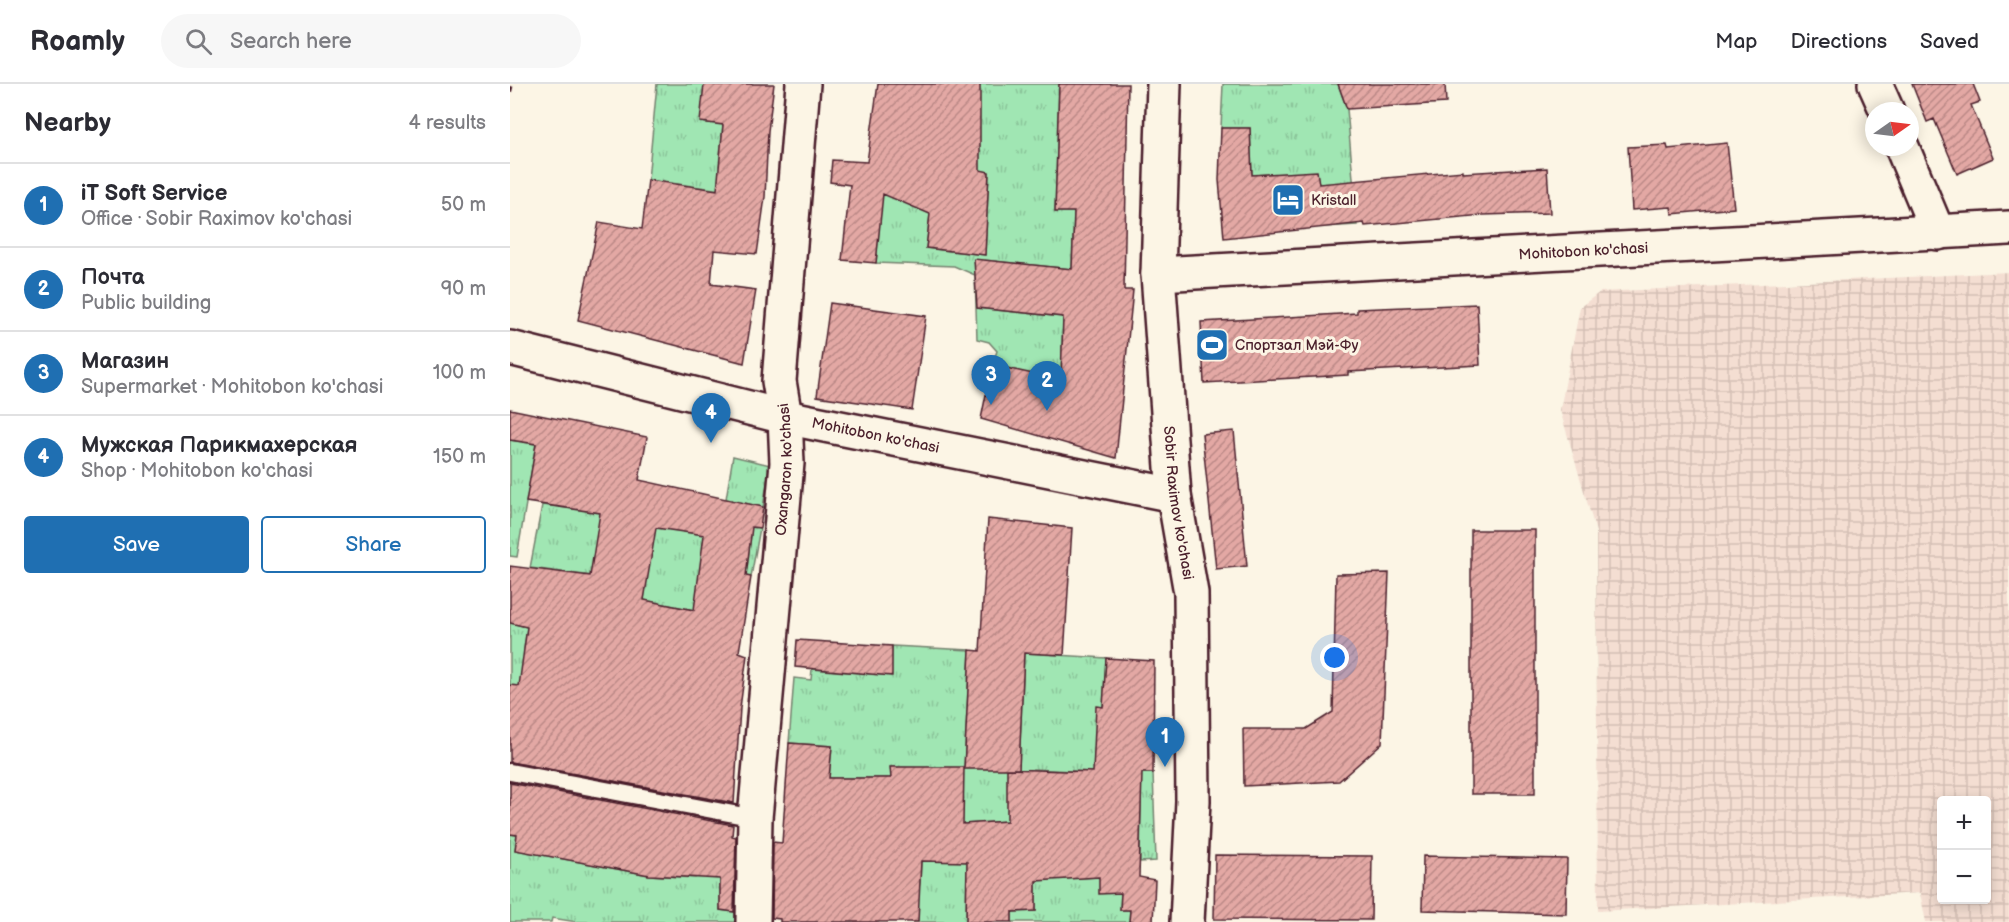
<!DOCTYPE html>
<meta charset="utf-8">
<style>
:root{--surface:#fff;--page:#f7f7f7;--text:#2b2b33;--muted:#7c7c81;--line:#e1e1e2;--accent:#1f6fb2}
body{margin:0;font-family:"Balsamiq Sans",sans-serif;background:var(--page);color:var(--text)}
.controls{position:absolute;right:18px;bottom:18px;display:grid;overflow:hidden;border-radius:6px;box-shadow:0 3px 15px #0003}
.controls button{width:54px;height:54px;display:grid;place-items:center;padding:0;border:0;border-bottom:2px solid var(--line);background:var(--surface);color:var(--text);font:30px sans-serif}
.compass{position:absolute;left:1355px;top:18px;width:54px;height:54px;border-radius:50%;background:var(--surface);box-shadow:0 3px 15px #0003;rotate:76deg}
.you{position:absolute;left:825px;top:574px;width:21px;height:21px;margin:-15px;border:4px solid #fff;border-radius:50%;background:#1a73e8;box-shadow:0 0 0 9px #1a73e833}
.badge{display:grid;place-items:center;width:39px;height:39px;border-radius:50%;background:var(--accent);color:#fff;font-size:20px;font-weight:700}
.pin{position:absolute;translate:-50% -50px;filter:drop-shadow(0 2px 3px #0008)}
.pin::after{content:'';position:absolute;top:32px;width:21px;height:18px;background:inherit;clip-path:polygon(0 0,100% 0,50% 100%)}
.list{margin:0;padding:0;list-style:none}
h2{display:flex;justify-content:space-between;align-items:center;height:78px;margin:0;padding:0 24px;font-size:26px}
h2 small{font-size:20px;font-weight:400;color:var(--muted)}
.list li{display:grid;grid-template-columns:39px 1fr auto;gap:18px;align-items:center;box-sizing:border-box;height:84px;padding:0 24px;border-top:2px solid var(--line)}
.list b{display:block;font-size:22px;white-space:nowrap}
.list p{margin:0;font-size:20px;white-space:nowrap;color:var(--muted)}
.list em{font-size:20px;font-style:normal;color:var(--muted)}
.actions{display:flex;gap:12px;padding:18px 24px}
.actions a{flex:1;padding:14px 0;border:2px solid var(--accent);border-radius:6px;text-align:center;font-size:21px;color:var(--accent)}
.actions .main{background:var(--accent);color:#fff}
.icon{flex:none;width:33px;height:33px;fill:none;stroke:currentColor;stroke-width:2;stroke-linecap:round;stroke-linejoin:round}
.map{position:relative;flex:none;width:1499px;height:838px;overflow:hidden}
header{display:flex;align-items:center;gap:36px;box-sizing:border-box;height:84px;padding:0 30px;background:var(--surface);border-bottom:2px solid var(--line)}
header strong{font-size:28px}
nav{display:flex;gap:33px;margin-inline-start:auto;font-size:21px}
.search{width:420px;height:54px;background:var(--page);display:flex;align-items:center;gap:15px;box-sizing:border-box;padding:0 21px;border-radius:33px;color:var(--muted);font-size:22px}
main{display:flex}
aside{flex:1;background:var(--surface)}
.map>svg:first-child{display:block}
.industrial{fill:url(#industrial-grid);fill-rule:evenodd}
.grass{fill:url(#grass-tufts);stroke:#75826f;stroke-width:1.5;fill-rule:evenodd}
.building{fill:url(#building-hatch);stroke:#4a1f2b;stroke-width:1.5;fill-rule:evenodd}
.lines{fill:none;stroke-linecap:round;stroke-linejoin:round}
.service-casing{stroke:#4a1f2b;stroke-width:21}
.minor-casing{stroke:#4a1f2b;stroke-width:38}
.path{stroke:#4a1f2b;stroke-width:4;stroke-dasharray:6 4.5;stroke-linecap:butt}
.service{stroke:#fcf5e5;stroke-width:16}
.minor{stroke:#fcf5e5;stroke-width:33}
.labels{text-anchor:middle;stroke-width:6;stroke-linejoin:round;paint-order:stroke}
.poi-label{font-size:15px;fill:#4a1f2b;stroke:#fcf5e5;text-anchor:start}
.street-label{font-size:15px;fill:#4a1f2b;stroke:#fcf5e5}
</style>
<header>
<strong>Roamly</strong>
<div class="search"><svg class="icon" aria-label="search" viewBox="0 0 24 24"><circle cx="10" cy="10" r="6"/><path d="M15 15l6 6"/></svg>Search here</div>
<nav><a>Map</a><a>Directions</a><a>Saved</a></nav>
</header>
<main>
<aside>
<h2>Nearby<small>4 results</small></h2>
<ul class="list">
<li><span class="badge">1</span><div><b>iT Soft Service</b><p>Office · Sobir Raximov ko'chasi</p></div><em>50 m</em></li>
<li><span class="badge">2</span><div><b>Почта</b><p>Public building</p></div><em>90 m</em></li>
<li><span class="badge">3</span><div><b>Магазин</b><p>Supermarket · Mohitobon ko'chasi</p></div><em>100 m</em></li>
<li><span class="badge">4</span><div><b>Мужская Парикмахерская</b><p>Shop · Mohitobon ko'chasi</p></div><em>150 m</em></li>
</ul>
<div class="actions"><a class="main">Save</a><a>Share</a></div>
</aside>
<div class="map">
<svg width="1499" height="838" viewBox="0 0 1499 838">
<defs>
<pattern id="industrial-grid" width="8" height="8" patternUnits="userSpaceOnUse" patternTransform="scale(1.5)"><rect width="8" height="8" fill="#f4ded2"/><path d="M0 4h8M4 0v8" fill="none" stroke="#d3beb4"/></pattern>
<pattern id="grass-tufts" width="24" height="20" patternUnits="userSpaceOnUse" patternTransform="scale(1.5)"><rect width="24" height="20" fill="#a0e6b3"/><path d="M3 7l-1-3M5 7V3M7 7l1-3M15 17l-1-3M17 17v-4M19 17l1-3" fill="none" stroke="#8bc59a"/></pattern>
<pattern id="building-hatch" width="6" height="6" patternUnits="userSpaceOnUse" patternTransform="scale(1.5)"><rect width="6" height="6" fill="#e3a8a4"/><path d="M-1 1l2-2M0 6l6-6M5 7l2-2" fill="none" stroke="#ba8886"/></pattern>
</defs>
<rect width="100%" height="100%" fill="#fcf5e5"/>
<filter id="ink" filterUnits="userSpaceOnUse"><feTurbulence type="fractalNoise" baseFrequency=".0167" numOctaves="2"/><feDisplacementMap in="SourceGraphic" scale="12" xChannelSelector="R" yChannelSelector="G"/><feConvolveMatrix kernelMatrix="1 2 1 2 8 2 1 2 1" color-interpolation-filters="sRGB"/></filter>
<g filter="url(#ink)">
<path class="industrial" d="M 1499,188 L 1499,838 L 1416,838 L 1410,809 L 1088,827 L 1086,448 L 1050,326 L 1070,223 L 1090,208 ZM 1432,716 L 1476,716 L 1476,816 L 1432,816 Z"/>
<path class="grass" d="M 147,0 L 221,0 L 221,2 L 194,0 L 191,38 L 213,40 L 209,82 L 219,107 L 138,96 Z
M 470,0 L 549,0 L 545,128 L 564,128 L 562,185 L 475,176 L 467,224 L 553,233 L 551,294 L 545,311 L 507,286 L 482,281 L 487,267 L 479,258 L 467,255 L 465,191 L 444,182 L 366,179 L 375,80 ZM 469,86 L 479,88 L 475,171 L 416,164 L 420,130 Z
M 713,0 L 828,0 L 837,25 L 847,141 L 813,143 L 807,88 L 742,91 L 740,44 L 711,44 Z
M 0,356 L 26,360 L 7,473 L 0,472 Z
M 223,372 L 260,381 L 253,423 L 216,415 Z
M 114,403 L 83,492 L 20,484 L 32,421 L 65,425 Z
M 221,441 L 250,444 L 241,493 L 190,484 L 195,528 L 134,516 L 142,443 L 210,447 L 237,484 L 241,451 L 222,448 Z
M 0,539 L 17,543 L 14,565 L 20,659 L 0,607 Z
M 382,562 L 460,566 L 454,684 L 509,684 L 514,569 L 596,574 L 593,623 L 587,622 L 584,688 L 643,689 L 646,777 L 630,778 L 631,720 L 583,688 L 523,685 L 526,709 L 497,737 L 454,740 L 410,763 L 453,685 L 381,683 L 381,694 L 319,694 L 322,662 L 279,659 L 284,594 L 301,596 L 302,585 L 381,592 Z
M 0,750 L 7,751 L 5,766 L 139,791 L 185,794 L 210,783 L 210,826 L 231,829 L 231,838 L 67,838 L 42,834 L 41,838 L 0,838 Z
M 457,776 L 456,838 L 402,838 L 410,799 L 411,777 Z
M 526,777 L 548,795 L 589,793 L 611,809 L 610,826 L 620,826 L 619,838 L 502,838 L 502,828 L 526,827 Z"/>
<path class="building" d="M 194,0 L 221,2 L 221,0 L 264,0 L 258,47 L 255,113 L 247,170 L 204,166 L 201,200 L 246,206 L 234,279 L 68,236 L 89,138 L 132,145 L 138,96 L 207,106 L 213,41 L 190,38 Z
M 368,0 L 470,0 L 470,86 L 479,88 L 475,171 L 416,164 L 420,130 L 373,110 L 366,179 L 332,176 L 340,101 L 320,98 L 322,76 L 357,78 Z
M 549,0 L 618,0 L 614,206 L 623,206 L 606,374 L 471,335 L 482,281 L 551,296 L 553,233 L 467,224 L 464,175 L 562,185 L 564,128 L 545,128 Z
M 828,0 L 935,0 L 936,19 L 837,25 Z
M 1402,0 L 1463,0 L 1470,18 L 1461,21 L 1483,74 L 1447,90 L 1424,35 L 1417,38 Z
M 711,44 L 740,44 L 742,91 L 807,87 L 809,100 L 953,87 L 953,89 L 1037,84 L 1040,129 L 973,131 L 855,142 L 854,139 L 714,154 L 709,96 Z
M 1217,59 L 1224,124 L 1162,130 L 1161,123 L 1122,126 L 1118,63 L 1157,61 L 1158,65 Z
M 320,219 L 416,232 L 402,326 L 307,312 Z
M 967,220 L 970,281 L 838,288 L 838,291 L 694,299 L 691,238 L 847,229 L 847,225 Z
M 0,325 L 137,353 L 129,396 L 253,423 L 250,444 L 242,443 L 236,492 L 241,493 L 229,568 L 237,571 L 230,624 L 224,719 L 0,678 L 0,601 L 9,602 L 17,543 L 0,539 L 0,482 L 80,492 L 90,429 L 16,418 L 26,360 L 0,356 ZM 146,444 L 194,451 L 184,526 L 134,516 Z
M 724,347 L 737,482 L 706,485 L 692,350 Z
M 478,435 L 562,444 L 554,571 L 514,569 L 509,685 L 454,685 L 460,566 L 470,567 Z
M 961,446 L 1025,446 L 1025,710 L 961,710 Z
M 879,489 L 872,659 L 829,697 L 734,702 L 733,645 L 796,645 L 823,628 L 826,490 Z
M 287,556 L 382,562 L 382,592 L 285,583 Z
M 596,574 L 644,577 L 643,689 L 632,689 L 629,793 L 645,796 L 643,838 L 619,838 L 620,826 L 610,826 L 611,809 L 589,810 L 589,793 L 526,797 L 526,827 L 502,828 L 502,838 L 456,838 L 457,778 L 411,777 L 408,838 L 270,838 L 270,835 L 262,834 L 263,758 L 272,759 L 279,659 L 322,662 L 319,694 L 381,694 L 380,683 L 454,683 L 453,740 L 497,737 L 497,685 L 583,688 L 586,622 L 593,623 Z
M 0,699 L 223,741 L 222,752 L 226,753 L 224,828 L 210,826 L 210,795 L 139,791 L 5,766 L 7,751 L 0,750 Z
M 705,771 L 862,772 L 861,836 L 704,835 Z
M 913,772 L 1057,775 L 1056,830 L 912,826 Z"/>
<g class="lines">
<g class="service-casing">
<path id="service" d="M 0,688 L 245,734"/>
</g>
<g class="minor-casing">
<g id="minor">
<path id="s1" d="M 654,0 L 648,190 L 664,411 L 681,509 L 683,717 L 677,838"/>
<path d="M 1365,0 L 1377,27"/>
<path d="M 1392,63 L 1428,149"/>
<path id="s2" d="M 648,190 L 1499,144"/>
<path id="s3" d="M 0,264 L 275,333 L 664,411"/>
<path id="s4" d="M 243,838 L 245,734 L 277,379 L 275,333 L 269,297 L 293,0"/>
</g>
</g>
<path class="path" d="M 0,8 L 2,0"/>
<use href="#service" class="service"/>
<use href="#minor" class="minor"/>
</g>
</g>
<defs>
<g id="hotel-square" transform="scale(1.725)"><rect x="-9" y="-9" width="18" height="18" rx="4" fill="#1f6fb2" stroke="#fcf5e5"/><path d="M-6-4.5h1.5V1H6V5H4.5V3h-9V5H-6ZM-4 0a1.8 1.8 0 1 1 3.6 0ZM.5 0V-2.5h3Q6-2.5 6 0Z" fill="#fff"/></g>
<g id="stadium-square" transform="scale(1.725)"><rect x="-9" y="-9" width="18" height="18" rx="4" fill="#1f6fb2" stroke="#fcf5e5"/><path d="M0-5a6.5 5 0 1 0 0 10a6.5 5 0 1 0 0-10ZM-3.5-1.8h7v3.6h-7Z" fill="#fff"/></g>
</defs>
<g fill-rule="evenodd">
<use href="#hotel-square" x="778" y="116"/>
<use href="#stadium-square" x="702" y="261"/>
</g>
<g class="labels">
<g class="poi-label">
<text x="801" y="121">Kristall</text>
<text x="725" y="266">Спортзал Мэй-Фу</text>
</g>
<g class="street-label">
<text dy="5" stroke="none"><textPath href="#s2" startOffset="426">Mohitobon ko'chasi</textPath></text>
<text dy="5" stroke="none"><textPath href="#s3" startOffset="376">Mohitobon ko'chasi</textPath></text>
<text dy="5" stroke="none"><textPath href="#s4" startOffset="454">Oxangaron ko'chasi</textPath></text>
<text dy="5" stroke="none"><textPath href="#s1" startOffset="420">Sobir Raximov ko'chasi</textPath></text>
</g>
</g>
</svg>
<div class="controls">
<button>+</button>
<button>−</button>
</div>
<svg class="compass" viewBox="-18 -18 36 36"><path d="M0-13l5 13h-10z" fill="#e53935"/><path d="M0 13l5-13h-10z" fill="#7c7c81"/></svg>
<div class="you"></div>
<div class="pin badge" style="left:655px;top:683px">1</div>
<div class="pin badge" style="left:537px;top:327px">2</div>
<div class="pin badge" style="left:481px;top:321px">3</div>
<div class="pin badge" style="left:201px;top:359px">4</div>
</div>
</main>
